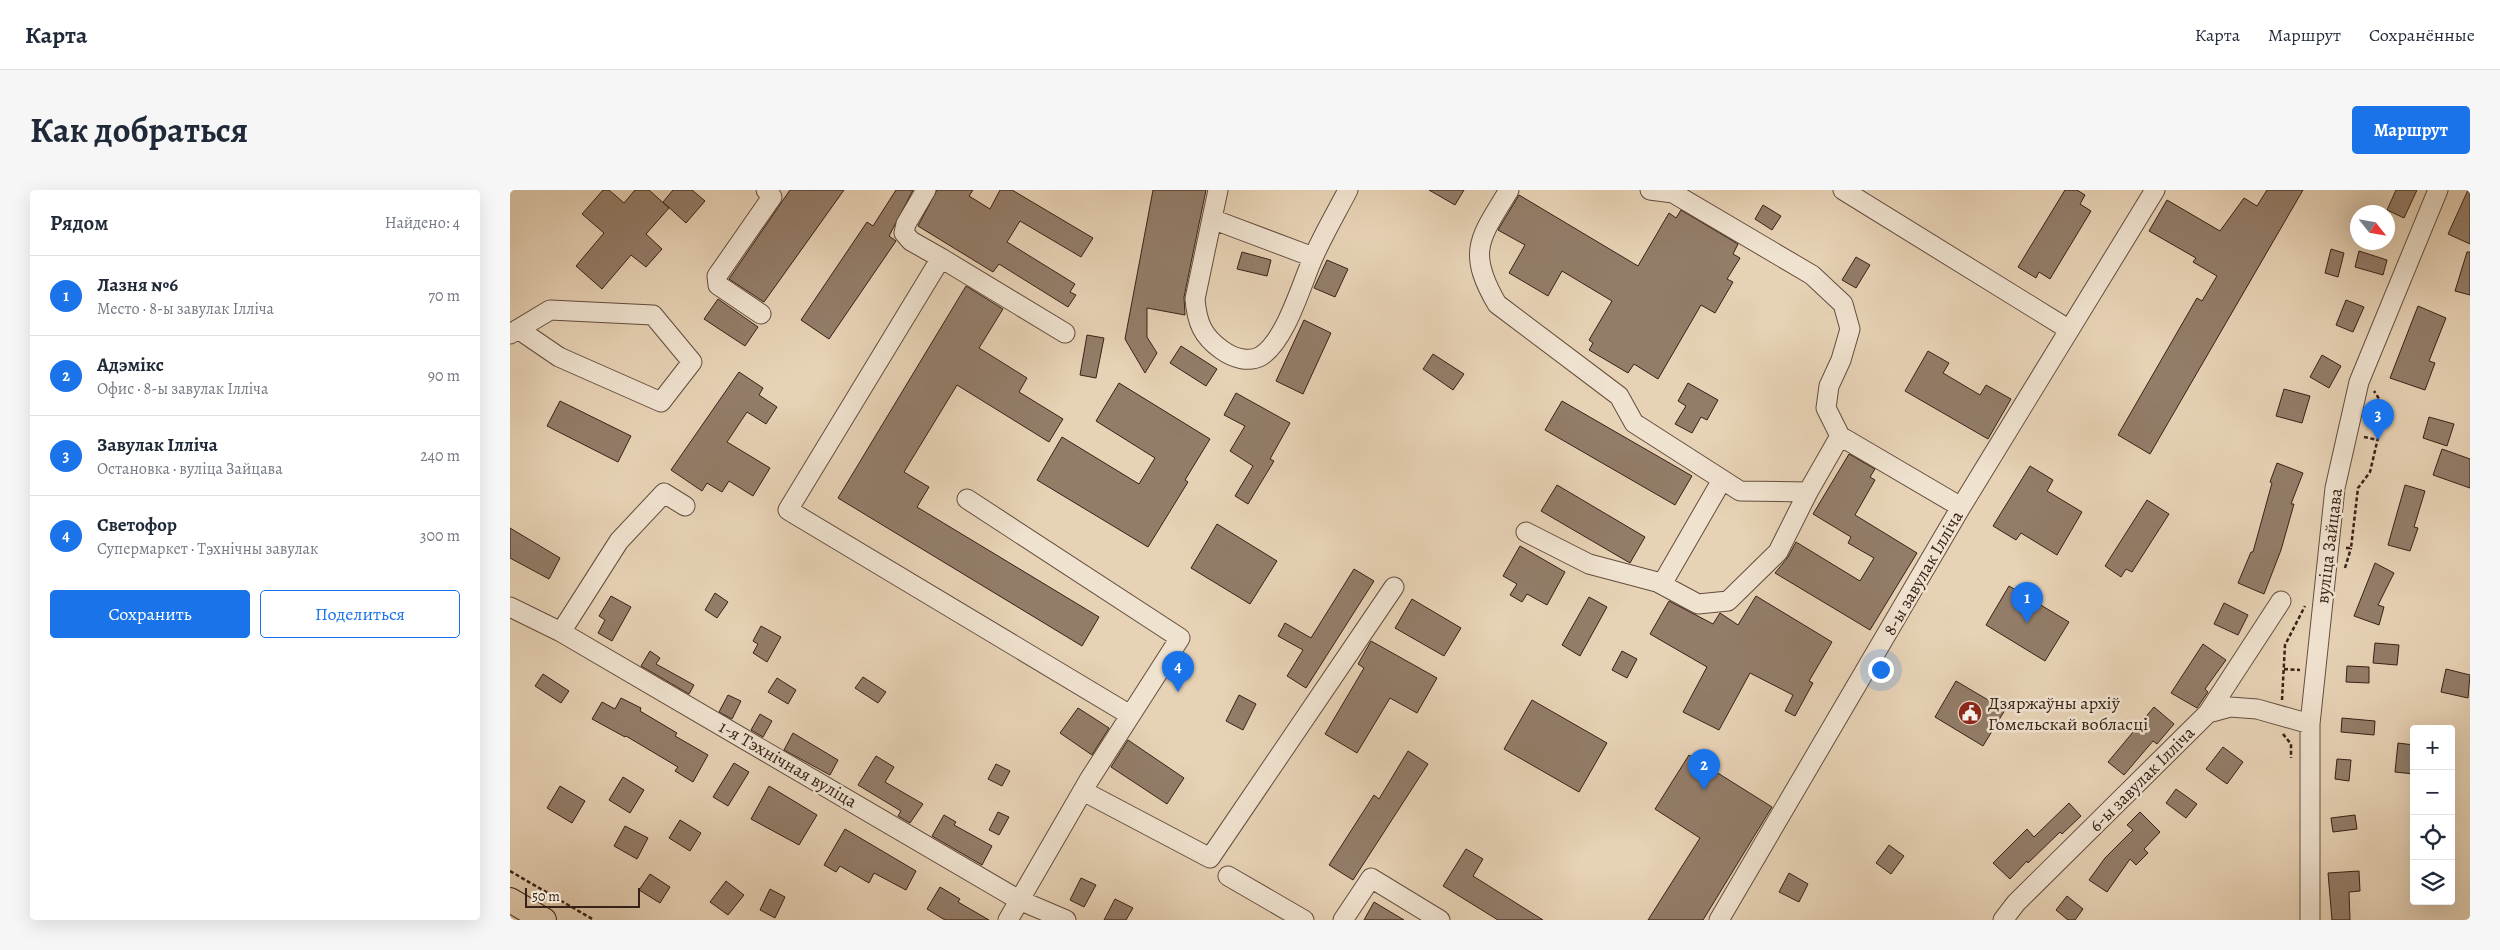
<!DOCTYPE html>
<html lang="ru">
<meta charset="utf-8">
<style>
:root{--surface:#fff;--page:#f6f6f7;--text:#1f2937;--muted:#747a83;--line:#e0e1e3;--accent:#1a73e8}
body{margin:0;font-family:Alegreya,serif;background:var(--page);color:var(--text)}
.controls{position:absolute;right:15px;bottom:15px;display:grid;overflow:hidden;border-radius:5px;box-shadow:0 5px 20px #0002}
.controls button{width:45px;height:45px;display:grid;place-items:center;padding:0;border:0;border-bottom:1px solid var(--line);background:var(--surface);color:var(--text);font:25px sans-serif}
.compass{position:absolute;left:1840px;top:15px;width:45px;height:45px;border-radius:50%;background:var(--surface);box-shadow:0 5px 20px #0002;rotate:121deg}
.scale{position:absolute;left:15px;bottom:12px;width:115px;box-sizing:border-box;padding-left:5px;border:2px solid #382117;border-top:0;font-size:14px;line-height:18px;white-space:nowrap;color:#382117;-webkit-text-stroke:4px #efe2cf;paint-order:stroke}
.you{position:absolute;left:1370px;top:479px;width:18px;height:18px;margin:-12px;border:4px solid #fff;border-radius:50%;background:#1a73e8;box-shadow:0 0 0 8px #1a73e833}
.badge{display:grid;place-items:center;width:32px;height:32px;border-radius:50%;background:var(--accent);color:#fff;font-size:16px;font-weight:700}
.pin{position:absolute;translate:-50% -41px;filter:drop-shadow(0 1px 2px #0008)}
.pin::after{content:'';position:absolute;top:26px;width:18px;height:15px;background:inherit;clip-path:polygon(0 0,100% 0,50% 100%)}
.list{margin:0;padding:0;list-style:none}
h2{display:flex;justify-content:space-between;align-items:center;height:65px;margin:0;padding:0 20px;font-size:21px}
h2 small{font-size:16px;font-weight:400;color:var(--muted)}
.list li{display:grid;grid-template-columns:32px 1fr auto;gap:15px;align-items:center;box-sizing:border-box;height:80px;padding:0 20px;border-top:1px solid var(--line)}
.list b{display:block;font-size:19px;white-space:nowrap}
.list p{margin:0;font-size:16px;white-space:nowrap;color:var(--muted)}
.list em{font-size:16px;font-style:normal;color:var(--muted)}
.actions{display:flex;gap:10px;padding:15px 20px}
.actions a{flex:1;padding:11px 0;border:1px solid var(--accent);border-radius:5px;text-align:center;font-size:18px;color:var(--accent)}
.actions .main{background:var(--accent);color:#fff}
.icon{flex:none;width:28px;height:28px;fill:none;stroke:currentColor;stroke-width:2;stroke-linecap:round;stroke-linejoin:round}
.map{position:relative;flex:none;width:1960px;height:730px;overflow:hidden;border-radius:5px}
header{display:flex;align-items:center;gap:30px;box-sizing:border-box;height:70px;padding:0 25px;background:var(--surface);border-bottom:1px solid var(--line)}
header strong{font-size:24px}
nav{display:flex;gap:28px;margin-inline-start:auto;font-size:18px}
.intro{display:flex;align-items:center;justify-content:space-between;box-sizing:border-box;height:120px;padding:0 30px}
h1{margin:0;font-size:35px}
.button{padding:12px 22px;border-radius:5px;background:var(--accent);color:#fff;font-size:18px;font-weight:700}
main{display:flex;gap:30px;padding:0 30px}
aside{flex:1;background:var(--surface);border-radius:5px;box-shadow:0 5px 20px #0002}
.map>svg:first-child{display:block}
.building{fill:#937d69;stroke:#382117}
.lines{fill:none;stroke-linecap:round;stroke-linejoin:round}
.minor-casing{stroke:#644d3e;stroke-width:21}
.major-casing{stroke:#382117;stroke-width:26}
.path{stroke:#382117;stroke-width:2.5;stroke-dasharray:4 2.5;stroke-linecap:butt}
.minor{stroke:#efe2cf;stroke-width:19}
.major{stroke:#e7d2b5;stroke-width:24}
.labels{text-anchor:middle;stroke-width:5;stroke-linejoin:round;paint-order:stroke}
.street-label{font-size:18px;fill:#382117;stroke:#efe2cf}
.poi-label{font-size:18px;fill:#382117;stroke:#efe2cf;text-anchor:start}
</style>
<header>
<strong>Карта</strong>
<nav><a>Карта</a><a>Маршрут</a><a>Сохранённые</a></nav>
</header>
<div class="intro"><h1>Как добраться</h1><a class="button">Маршрут</a></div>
<main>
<aside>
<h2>Рядом<small>Найдено: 4</small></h2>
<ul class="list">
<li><span class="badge">1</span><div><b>Лазня №6</b><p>Место · 8-ы завулак Ілліча</p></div><em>70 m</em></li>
<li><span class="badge">2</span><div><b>Адэмікс</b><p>Офис · 8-ы завулак Ілліча</p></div><em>90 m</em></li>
<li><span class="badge">3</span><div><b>Завулак Ілліча</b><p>Остановка · вуліца Зайцава</p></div><em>240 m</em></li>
<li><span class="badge">4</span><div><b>Светофор</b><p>Супермаркет · Тэхнічны завулак</p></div><em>300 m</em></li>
</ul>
<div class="actions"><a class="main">Сохранить</a><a>Поделиться</a></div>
</aside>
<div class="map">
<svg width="1960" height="730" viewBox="0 0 1960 730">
<rect width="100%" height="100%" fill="#e7d2b5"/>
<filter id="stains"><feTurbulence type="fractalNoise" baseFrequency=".004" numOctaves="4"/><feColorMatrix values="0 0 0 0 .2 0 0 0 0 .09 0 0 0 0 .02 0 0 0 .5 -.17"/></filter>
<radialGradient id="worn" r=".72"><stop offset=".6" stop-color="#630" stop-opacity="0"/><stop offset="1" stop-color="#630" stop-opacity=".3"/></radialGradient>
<path class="building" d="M 93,0 L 99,0 L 114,13 L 125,0 L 139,0 L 159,18 L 136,44 L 152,59 L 136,77 L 121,65 L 92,99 L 66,76 L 94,43 L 72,24 Z
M 163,0 L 182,0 L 195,11 L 176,33 L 153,12 Z
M 280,0 L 334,0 L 254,112 L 219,89 Z
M 386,0 L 403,0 L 379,46 L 386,51 L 319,149 L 291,130 L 357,32 L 363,36 Z
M 427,0 L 463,0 L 459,6 L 480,19 L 490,0 L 502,0 L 583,48 L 571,67 L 510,31 L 497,52 L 565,94 L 560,102 L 566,105 L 558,117 L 489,74 L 483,82 L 408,36 Z
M 643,0 L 696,0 L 674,107 L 675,125 L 637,118 L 637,147 L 647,163 L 635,183 L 615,149 Z
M 919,0 L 954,0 L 945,15 Z
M 1555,0 L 1567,0 L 1575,5 L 1570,14 L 1581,21 L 1540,89 L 1529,82 L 1526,88 L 1508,77 Z
M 1757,0 L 1793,0 L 1640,264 L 1608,245 L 1687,108 L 1692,111 L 1707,86 L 1683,72 L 1686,68 L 1639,41 L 1657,10 L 1710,41 L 1734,8 L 1747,16 Z
M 1886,0 L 1907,0 L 1894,28 L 1877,20 Z
M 1958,0 L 1960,0 L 1960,54 L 1938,44 Z
M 1009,5 L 1128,76 L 1159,23 L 1166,28 L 1171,20 L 1228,54 L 1223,64 L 1230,68 L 1217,89 L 1223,92 L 1205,123 L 1191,115 L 1148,189 L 1124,174 L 1118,183 L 1079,160 L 1083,153 L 1079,150 L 1102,111 L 1052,81 L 1038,106 L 999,83 L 1015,55 L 988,40 Z
M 1253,15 L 1271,26 L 1262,40 L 1245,29 Z
M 1821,59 L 1834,63 L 1828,87 L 1815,83 Z
M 1849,61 L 1877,70 L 1873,85 L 1845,77 Z
M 732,62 L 761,70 L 757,86 L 727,79 Z
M 1957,62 L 1960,62 L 1960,105 L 1945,101 Z
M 1346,67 L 1360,75 L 1346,98 L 1332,90 Z
M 817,70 L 838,79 L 825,107 L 804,98 Z
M 456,96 L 493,119 L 469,158 L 517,188 L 509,202 L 553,229 L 539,252 L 447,195 L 394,282 L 419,297 L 407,317 L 589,427 L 572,456 L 328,308 Z
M 208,109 L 248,137 L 235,156 L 194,129 Z
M 1836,110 L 1854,117 L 1843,142 L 1826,135 Z
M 1908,116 L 1936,128 L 1919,171 L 1925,173 L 1915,200 L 1880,188 Z
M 794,130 L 821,143 L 793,204 L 766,191 Z
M 577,145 L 594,148 L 586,188 L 570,185 Z
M 671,156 L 707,179 L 696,196 L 660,173 Z
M 1418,161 L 1439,173 L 1433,183 L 1470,205 L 1476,195 L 1501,209 L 1478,249 L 1395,201 Z
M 923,164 L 954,184 L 943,200 L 913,179 Z
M 1812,165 L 1831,176 L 1819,198 L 1800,187 Z
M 229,182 L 253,198 L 249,205 L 267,217 L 256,234 L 237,222 L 217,252 L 260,278 L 243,306 L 219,291 L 212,302 L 197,293 L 192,301 L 161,280 Z
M 609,193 L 700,249 L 675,290 L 678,292 L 638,357 L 527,290 L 552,247 L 629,294 L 645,268 L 586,231 Z
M 1178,193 L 1208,210 L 1197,230 L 1191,227 L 1182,243 L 1165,234 L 1176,216 L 1168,211 Z
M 1774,199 L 1800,206 L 1792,233 L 1766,226 Z
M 726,203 L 780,233 L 760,269 L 764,271 L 738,314 L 725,306 L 743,276 L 720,261 L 735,236 L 714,225 Z
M 50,211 L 121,246 L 108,272 L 37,236 Z
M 1052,211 L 1182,286 L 1165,315 L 1035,240 Z
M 1919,227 L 1944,234 L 1937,256 L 1913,248 Z
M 1932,259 L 1960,269 L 1960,298 L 1923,285 Z
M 1339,264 L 1365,279 L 1360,287 L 1365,290 L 1345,325 L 1407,363 L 1360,440 L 1265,383 L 1278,367 L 1286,352 L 1350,391 L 1364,368 L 1338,353 L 1341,347 L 1303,324 Z
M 1767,273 L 1793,283 L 1781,314 L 1784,314 L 1771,360 L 1754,404 L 1728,393 L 1741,362 L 1743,362 L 1762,293 L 1760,292 Z
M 1520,276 L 1543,290 L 1537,301 L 1572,322 L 1547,365 L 1511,343 L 1506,350 L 1483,336 Z
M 1047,295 L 1135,347 L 1120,373 L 1031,321 Z
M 1895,295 L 1915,301 L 1904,337 L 1908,338 L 1900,361 L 1878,355 Z
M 1637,310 L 1659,324 L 1622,382 L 1616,379 L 1611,387 L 1595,376 Z
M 707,334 L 767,371 L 740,414 L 681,378 Z
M 0,338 L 50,368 L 39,389 L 0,368 Z
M 1010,356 L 1055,382 L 1037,415 L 1017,404 L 1012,412 L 1000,405 L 1007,394 L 993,386 Z
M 1865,373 L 1884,383 L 1868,415 L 1874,417 L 1869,435 L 1844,426 Z
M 844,379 L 864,391 L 796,498 L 777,486 L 793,460 L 768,446 L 775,433 L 801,448 Z
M 1499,396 L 1559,432 L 1535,471 L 1476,435 Z
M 205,403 L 218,412 L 207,428 L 195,420 Z
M 101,406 L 121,417 L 102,451 L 88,443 L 95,430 L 89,426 Z
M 1246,406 L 1322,452 L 1299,491 L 1303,493 L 1285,526 L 1275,521 L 1283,505 L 1240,483 L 1209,540 L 1173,522 L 1197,477 L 1140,444 L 1159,411 L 1203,434 L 1210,423 L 1228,435 Z
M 1079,407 L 1097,417 L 1070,466 L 1052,455 Z
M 902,409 L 951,438 L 934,466 L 885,438 Z
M 1714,413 L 1738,425 L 1728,445 L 1704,434 Z
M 251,436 L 271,447 L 257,472 L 243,463 L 248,454 L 243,451 Z
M 861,451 L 927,488 L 907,523 L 880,508 L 847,563 L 815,544 L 854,478 L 848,474 Z
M 1865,453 L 1889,455 L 1887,475 L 1863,473 Z
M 1693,454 L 1716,470 L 1695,499 L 1698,502 L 1687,518 L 1661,503 Z
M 140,461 L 150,468 L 146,474 L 184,495 L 179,504 L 131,476 Z
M 1112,461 L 1127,469 L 1117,488 L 1102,480 Z
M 1837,476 L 1859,477 L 1859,493 L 1836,492 Z
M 1936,479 L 1960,485 L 1958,508 L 1931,502 Z
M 33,484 L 59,501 L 51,513 L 25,496 Z
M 353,487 L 376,502 L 368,513 L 345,498 Z
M 267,488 L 286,500 L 278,514 L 258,502 Z
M 1446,491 L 1495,520 L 1473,556 L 1425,527 Z
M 218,505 L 231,511 L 222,529 L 209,522 Z
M 729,505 L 746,514 L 733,540 L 716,531 Z
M 111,508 L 131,518 L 130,521 L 167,543 L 165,546 L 198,565 L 183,592 L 165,581 L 168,577 L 116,546 L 115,547 L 82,529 L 92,512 L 105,519 Z
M 1022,510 L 1097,553 L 1069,602 L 994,559 Z
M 1644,517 L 1664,534 L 1647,554 L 1643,551 L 1614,585 L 1598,572 Z
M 568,518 L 599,538 L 582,565 L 550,543 Z
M 250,524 L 262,531 L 253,547 L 241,540 Z
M 1832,528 L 1865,531 L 1864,545 L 1831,542 Z
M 283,543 L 328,570 L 320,585 L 274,560 Z
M 618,550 L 674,588 L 657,614 L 601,577 Z
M 1888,553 L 1904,555 L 1904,584 L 1885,582 Z
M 1713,557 L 1733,572 L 1717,594 L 1696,579 Z
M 898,561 L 918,574 L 843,690 L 819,675 L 864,605 L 869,609 Z
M 1179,565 L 1262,617 L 1193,730 L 1138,730 L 1190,648 L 1145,619 Z
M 366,566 L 384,577 L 375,592 L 413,614 L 400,633 L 388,626 L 391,621 L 348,595 Z
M 1827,569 L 1841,570 L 1839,591 L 1825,589 Z
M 224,573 L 239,582 L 218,616 L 203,607 Z
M 486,574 L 500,581 L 492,596 L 478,589 Z
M 113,587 L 134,600 L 120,623 L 99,610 Z
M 50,596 L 75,611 L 62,633 L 37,618 Z
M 259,596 L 307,625 L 289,655 L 241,629 Z
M 1666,599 L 1687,614 L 1676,628 L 1656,613 Z
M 1559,613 L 1571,626 L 1552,644 L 1550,642 L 1518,673 L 1517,671 L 1500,689 L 1483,673 L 1517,639 L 1524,647 Z
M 488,622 L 499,627 L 489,645 L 479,640 Z
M 1630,622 L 1650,642 L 1634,659 L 1638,663 L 1626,675 L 1620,669 L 1597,702 L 1579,690 L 1595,668 L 1623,640 L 1617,635 Z
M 434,625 L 446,632 L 444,635 L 482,656 L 472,675 L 422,646 Z
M 1845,625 L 1847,639 L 1823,642 L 1821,628 Z
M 170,630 L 191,643 L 180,661 L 159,648 Z
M 115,636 L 138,648 L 127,669 L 104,656 Z
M 335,639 L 406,681 L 396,700 L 364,683 L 359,693 L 330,676 L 326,682 L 314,675 Z
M 1379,655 L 1394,666 L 1381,684 L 1366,673 Z
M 956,659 L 973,669 L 963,686 L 1033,730 L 988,730 L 933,696 Z
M 1849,681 L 1850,701 L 1839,702 L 1840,730 L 1822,730 L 1818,683 Z
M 1279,683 L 1298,694 L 1289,712 L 1269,702 Z
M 140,684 L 160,697 L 150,713 L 129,700 Z
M 571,688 L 586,695 L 574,717 L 560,710 Z
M 216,691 L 234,705 L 218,725 L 200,712 Z
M 430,697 L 450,709 L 448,712 L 479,730 L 435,730 L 417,719 Z
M 260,699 L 275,707 L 265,728 L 250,720 Z
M 1557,706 L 1573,719 L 1565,730 L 1558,730 L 1546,720 Z
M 605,709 L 623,718 L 616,730 L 594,730 Z
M 864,712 L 894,730 L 854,730 Z"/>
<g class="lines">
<g class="minor-casing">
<path id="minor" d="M 416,0 L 396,34 L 394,43 L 401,51 L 431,68
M 708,0 L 685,109 C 687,132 692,146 712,160 C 723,168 739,173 751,166 C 776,150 791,95 803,68 C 813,45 826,23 838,0
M 999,0 C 970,48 956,61 987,114 L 1109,206 L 1124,233 L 1230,301 L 1298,302
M 1140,0 L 1163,3 L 1302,85 L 1333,114 L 1340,139 L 1331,170 L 1319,196 L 1316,218 L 1330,246 L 1451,317
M 1333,0 L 1558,139
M 702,29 L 803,67
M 251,124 L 208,95 L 207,86 L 262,7 L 256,0
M 555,143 L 431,68 L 278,320 L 620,525
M 0,144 L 40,120 L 143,125 L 182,172 L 151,212 L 49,167 L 8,139
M 457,309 L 670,448 L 579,590 L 498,730
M 1016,342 L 1079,374 L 1147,392 L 1188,414 L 1218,411 L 1268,362 L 1298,302 L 1330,246
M 1152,394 L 1212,290
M 0,417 L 51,442 L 509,710 L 556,730
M 51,442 L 109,351 L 154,303 L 175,316
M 1698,523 L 1771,411
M 573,601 L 700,668 L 884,397
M 718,686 L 794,730
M 833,730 L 861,688 L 930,730
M 1209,730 L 1451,317 L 1645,0
M 1493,730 L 1506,713 L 1698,523 L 1720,517 L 1747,519 L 1800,534
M 1800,730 L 1800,534 L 1825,298 L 1849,192 L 1928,0"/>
</g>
<g class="major-casing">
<path id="major" d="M 0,710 L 34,730"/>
</g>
<path class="path" d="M 1854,247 L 1868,250
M 1836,358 L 1841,358 L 1848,298 L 1860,282 L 1875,218 L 1864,201
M 1835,378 L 1841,358
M 1774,479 L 1790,480
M 1772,510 L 1775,455 L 1795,416
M 1773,544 L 1781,554 L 1781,568
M 0,681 L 84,730"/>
<use href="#minor" class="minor"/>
<use href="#major" class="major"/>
</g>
<defs>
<g id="civic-disc" transform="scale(1.25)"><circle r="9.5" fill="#8f2418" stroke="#efe2cf"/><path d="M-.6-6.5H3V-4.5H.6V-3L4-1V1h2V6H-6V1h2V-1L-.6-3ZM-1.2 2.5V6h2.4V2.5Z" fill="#fff"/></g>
</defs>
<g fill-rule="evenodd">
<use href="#civic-disc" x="1460" y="523"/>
</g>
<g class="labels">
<g class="street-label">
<text transform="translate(1819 356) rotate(-83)" y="6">вуліца Зайцава</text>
<text transform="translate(1413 383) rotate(-60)" y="6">8-ы завулак Ілліча</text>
<text transform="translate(278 574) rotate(30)" y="6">1-я Тэхнічная вуліца</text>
<text transform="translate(1632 589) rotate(-45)" y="6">6-ы завулак Ілліча</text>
</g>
<g class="poi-label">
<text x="1478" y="519">Дзяржаўны архіў<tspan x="1478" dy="21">Гомельскай вобласці</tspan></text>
</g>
</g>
<rect width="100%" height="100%" filter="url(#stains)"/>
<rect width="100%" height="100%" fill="url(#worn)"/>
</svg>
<div class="controls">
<button>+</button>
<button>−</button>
<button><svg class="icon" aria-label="locate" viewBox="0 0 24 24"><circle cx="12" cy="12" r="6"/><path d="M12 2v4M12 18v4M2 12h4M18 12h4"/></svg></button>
<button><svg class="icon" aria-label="layers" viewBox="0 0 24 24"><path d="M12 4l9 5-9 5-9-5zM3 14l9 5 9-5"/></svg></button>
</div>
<svg class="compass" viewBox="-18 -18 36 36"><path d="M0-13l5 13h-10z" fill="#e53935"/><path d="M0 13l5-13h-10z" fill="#747a83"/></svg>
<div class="scale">50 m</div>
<div class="you"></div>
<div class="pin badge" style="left:1517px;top:433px">1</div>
<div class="pin badge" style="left:1194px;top:600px">2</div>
<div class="pin badge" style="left:1868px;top:250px">3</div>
<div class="pin badge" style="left:668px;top:502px">4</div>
</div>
</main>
